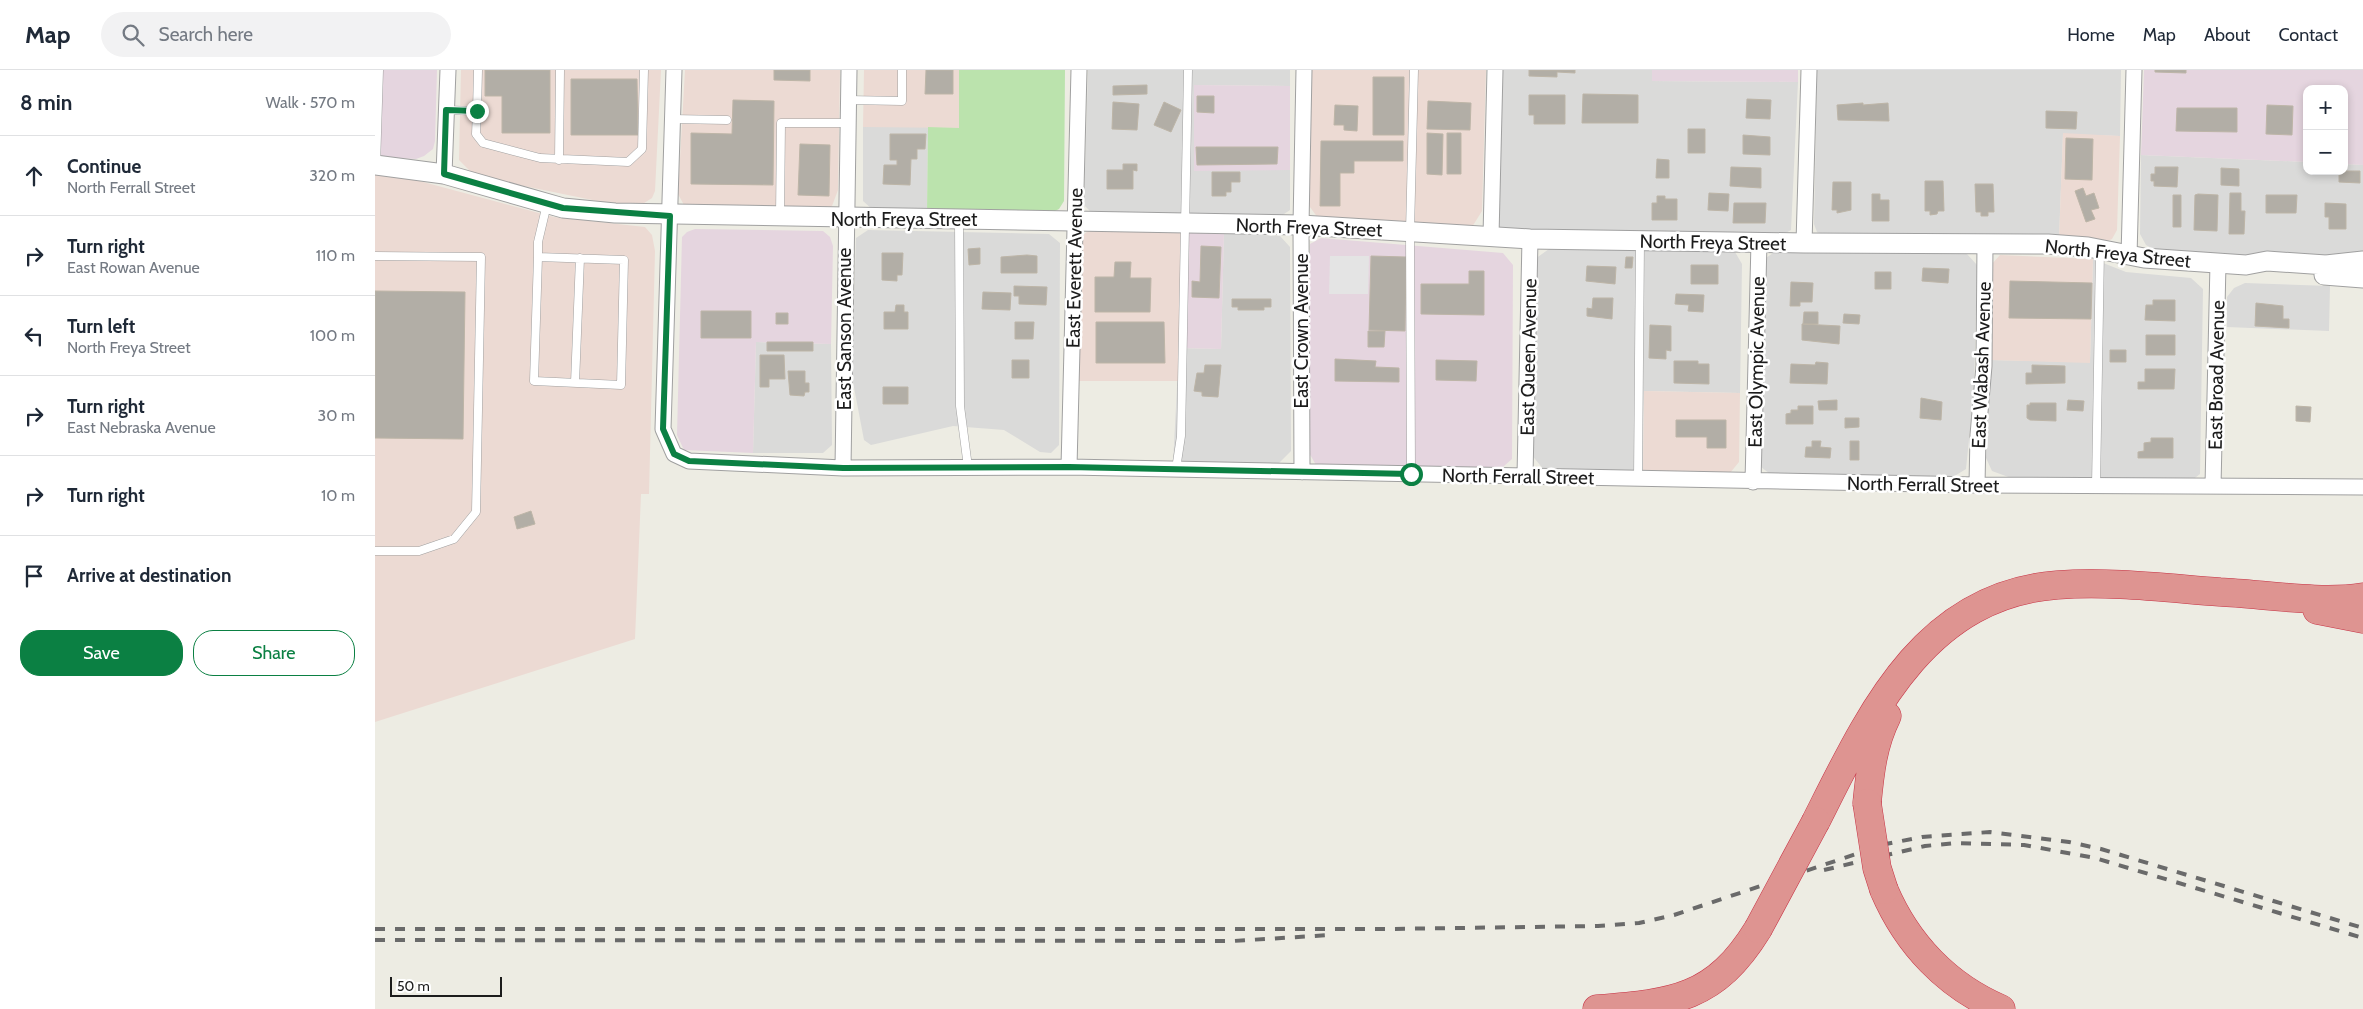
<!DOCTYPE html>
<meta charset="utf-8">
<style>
:root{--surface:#fff;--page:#f2f2f3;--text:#1f2937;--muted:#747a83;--line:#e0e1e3;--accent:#0b8043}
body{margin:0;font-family:Cabin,sans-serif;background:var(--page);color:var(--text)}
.controls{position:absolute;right:15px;top:15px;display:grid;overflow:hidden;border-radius:10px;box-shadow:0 2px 8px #0003}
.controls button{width:45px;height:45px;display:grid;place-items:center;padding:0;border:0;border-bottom:1px solid var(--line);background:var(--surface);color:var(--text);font:25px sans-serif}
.scale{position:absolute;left:15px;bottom:12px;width:112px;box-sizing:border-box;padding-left:5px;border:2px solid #1c1c1c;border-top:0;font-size:14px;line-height:18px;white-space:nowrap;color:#1c1c1c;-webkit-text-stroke:4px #fff;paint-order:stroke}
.stop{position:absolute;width:15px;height:15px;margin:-11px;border:4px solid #0b8043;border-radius:50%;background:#fff}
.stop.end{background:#0b8043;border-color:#fff;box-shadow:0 1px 5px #0008}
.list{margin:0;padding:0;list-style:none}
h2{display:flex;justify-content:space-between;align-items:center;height:65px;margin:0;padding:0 20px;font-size:21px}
h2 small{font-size:16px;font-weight:400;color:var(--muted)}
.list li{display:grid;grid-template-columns:32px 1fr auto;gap:15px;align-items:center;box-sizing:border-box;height:80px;padding:0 20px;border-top:1px solid var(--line)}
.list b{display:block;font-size:19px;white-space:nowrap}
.list p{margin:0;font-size:16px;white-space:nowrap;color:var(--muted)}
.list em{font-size:16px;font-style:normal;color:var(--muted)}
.actions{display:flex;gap:10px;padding:15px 20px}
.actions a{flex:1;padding:11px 0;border:1px solid var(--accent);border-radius:20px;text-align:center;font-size:18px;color:var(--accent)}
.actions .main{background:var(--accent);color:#fff}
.icon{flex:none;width:28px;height:28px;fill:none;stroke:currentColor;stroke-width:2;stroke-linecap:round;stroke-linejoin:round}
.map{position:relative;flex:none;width:1988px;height:939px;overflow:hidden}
header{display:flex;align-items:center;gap:30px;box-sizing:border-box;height:70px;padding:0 25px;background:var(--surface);border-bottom:1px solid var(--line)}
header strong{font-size:24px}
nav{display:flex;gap:28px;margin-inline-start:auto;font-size:18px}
.search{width:350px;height:45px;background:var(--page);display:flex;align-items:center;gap:12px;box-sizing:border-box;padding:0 18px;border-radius:28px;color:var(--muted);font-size:19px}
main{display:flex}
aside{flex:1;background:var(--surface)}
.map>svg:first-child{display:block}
.residential{fill:#dadad9}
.commercial{fill:#ecdad3}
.industrial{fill:#e5d5df}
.grass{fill:#bbe3ad}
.parking{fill:#e4e4e4}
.building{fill:#b2aea6;stroke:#bdb5a7}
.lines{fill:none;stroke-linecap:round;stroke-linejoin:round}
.service-casing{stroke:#a0a0a0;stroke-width:9}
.minor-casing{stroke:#a0a0a0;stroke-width:17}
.tertiary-casing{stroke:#a0a0a0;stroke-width:21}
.motorway-casing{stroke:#c73345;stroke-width:29}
.service{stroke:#fff;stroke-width:8}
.minor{stroke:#fff;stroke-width:15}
.tertiary{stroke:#fff;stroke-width:19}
.motorway{stroke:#de9491;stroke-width:28}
.rail{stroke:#6a6a6a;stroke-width:4;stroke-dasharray:10 10;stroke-linecap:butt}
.motorway-bridge-casing{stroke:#c73345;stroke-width:29;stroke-linecap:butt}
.motorway-bridge{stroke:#de9491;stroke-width:28}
.route{stroke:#0b8043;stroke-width:6}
.labels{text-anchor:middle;stroke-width:5;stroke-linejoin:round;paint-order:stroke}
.street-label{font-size:19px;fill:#1c1c1c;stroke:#fff}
</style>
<header>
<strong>Map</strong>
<div class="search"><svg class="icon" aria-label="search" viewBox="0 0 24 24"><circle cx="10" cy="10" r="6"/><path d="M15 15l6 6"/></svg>Search here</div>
<nav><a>Home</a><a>Map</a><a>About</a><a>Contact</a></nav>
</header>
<main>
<aside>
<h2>8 min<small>Walk · 570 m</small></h2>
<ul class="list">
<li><svg class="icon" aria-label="ahead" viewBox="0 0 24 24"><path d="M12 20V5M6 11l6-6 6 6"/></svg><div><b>Continue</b><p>North Ferrall Street</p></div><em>320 m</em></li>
<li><svg class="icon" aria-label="right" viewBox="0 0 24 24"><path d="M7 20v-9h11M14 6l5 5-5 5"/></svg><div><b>Turn right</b><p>East Rowan Avenue</p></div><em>110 m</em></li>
<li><svg class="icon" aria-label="left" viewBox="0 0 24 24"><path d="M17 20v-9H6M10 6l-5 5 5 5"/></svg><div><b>Turn left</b><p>North Freya Street</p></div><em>100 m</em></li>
<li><svg class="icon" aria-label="right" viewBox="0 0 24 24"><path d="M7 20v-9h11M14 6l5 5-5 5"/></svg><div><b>Turn right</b><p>East Nebraska Avenue</p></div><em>30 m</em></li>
<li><svg class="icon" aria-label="right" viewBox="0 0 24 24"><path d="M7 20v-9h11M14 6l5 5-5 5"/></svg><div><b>Turn right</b></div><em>10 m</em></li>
<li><svg class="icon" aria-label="arrive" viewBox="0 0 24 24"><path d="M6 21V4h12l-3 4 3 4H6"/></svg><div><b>Arrive at destination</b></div></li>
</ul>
<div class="actions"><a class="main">Save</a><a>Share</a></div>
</aside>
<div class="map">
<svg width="1988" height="939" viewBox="0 0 1988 939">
<rect width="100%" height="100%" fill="#edece3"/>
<path class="residential" d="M 713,0 L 915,0 L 915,16 L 819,15 L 819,100 L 915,100 L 915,140 L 906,146 L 716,142 L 709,135 Z
M 1127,0 L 1277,0 L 1277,11 L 1423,12 L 1416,160 L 1407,165 L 1131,163 L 1123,158 Z
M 1442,0 L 1746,0 L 1745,66 L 1688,64 L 1684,169 L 1450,166 L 1442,162 L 1439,154 Z
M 488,57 L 553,57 L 552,142 L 498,140 L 488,131 Z
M 1766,85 L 1932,92 L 1932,101 L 1969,101 L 1969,94 L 1988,95 L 1988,187 L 1891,186 L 1782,181 L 1771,175 L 1765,164 Z
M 493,160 L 674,164 L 685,173 L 684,375 L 676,383 L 665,382 L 629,360 L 578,356 L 496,375 L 489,370 L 477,307 L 481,168 Z
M 849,163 L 905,166 L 915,177 L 916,381 L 901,396 L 798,394 L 804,278 L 846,279 Z
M 1174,179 L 1360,182 L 1367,194 L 1365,323 L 1269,321 L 1268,401 L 1169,400 L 1156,384 L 1160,189 Z
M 1402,180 L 1592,184 L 1602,195 L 1599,320 L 1591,399 L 1578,407 L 1399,407 L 1386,397 L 1391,188 Z
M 1718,189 L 1751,202 L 1816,208 L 1828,219 L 1825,404 L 1816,411 L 1639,409 L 1617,401 L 1611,388 L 1615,290 L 1715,292 Z
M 1870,213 L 1955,216 L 1954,261 L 1852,257 L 1852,227 L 1859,218 Z
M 381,272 L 456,274 L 457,375 L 448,383 L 378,383 Z"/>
<path class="commercial" d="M 86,0 L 286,0 L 280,121 L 277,128 L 266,135 L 232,133 L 119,110 L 105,107 L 94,100 L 84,90 Z
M 310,0 L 465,0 L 463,120 L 457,136 L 451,139 L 320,139 L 309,135 L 303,124 Z
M 489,0 L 584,0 L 584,58 L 488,57 Z
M 937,0 L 1111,0 L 1107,141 L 1097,157 L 943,148 L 932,133 Z
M 1688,63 L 1745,66 L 1742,160 L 1737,169 L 1726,174 L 1684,169 Z
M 0,105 L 37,109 L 179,147 L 270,157 L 277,165 L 280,181 L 274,424 L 266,424 L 260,569 L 0,652 Z
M 714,160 L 807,163 L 803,311 L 700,311 L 705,168 Z
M 1625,185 L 1718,189 L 1715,293 L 1615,290 L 1616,195 Z
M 1269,321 L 1365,323 L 1364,392 L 1355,403 L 1268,401 Z"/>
<path class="industrial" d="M 0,0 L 62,0 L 60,71 L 58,79 L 49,86 L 41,89 L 0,87 Z
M 1277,0 L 1423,0 L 1423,12 L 1277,11 Z
M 1769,0 L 1988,0 L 1988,95 L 1969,94 L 1969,19 L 1932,19 L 1932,92 L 1766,85 Z
M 819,15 L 915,16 L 915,100 L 819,101 Z
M 320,159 L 448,161 L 455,167 L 458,176 L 456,274 L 381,272 L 378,383 L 309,380 L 302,365 L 307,167 L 312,162 Z
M 807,163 L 849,163 L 846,279 L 804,278 Z
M 946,168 L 1128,183 L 1138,195 L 1137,389 L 1121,403 L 941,395 L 933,381 L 935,174 Z"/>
<path class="grass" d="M 584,0 L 690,0 L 689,131 L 684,139 L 676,143 L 552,142 L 553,57 L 584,58 Z"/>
<path class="parking" d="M 955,186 L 994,186 L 993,224 L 954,224 Z"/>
<path class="building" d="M 110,0 L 175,0 L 175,63 L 127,63 L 127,26 L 110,26 Z
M 399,0 L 435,0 L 435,11 L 399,10 Z
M 551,0 L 578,0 L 578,24 L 550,24 Z
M 1154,0 L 1200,0 L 1200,3 L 1182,2 L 1182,7 L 1154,6 Z
M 1780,0 L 1811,0 L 1811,3 L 1780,2 Z
M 998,7 L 1029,7 L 1029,65 L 998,65 Z
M 196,9 L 262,9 L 263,65 L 196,65 Z
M 772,15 L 772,24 L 738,25 L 738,16 Z
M 1208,24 L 1263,25 L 1263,53 L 1207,53 Z
M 1154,25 L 1190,25 L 1190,54 L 1159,54 L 1159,45 L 1154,45 Z
M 822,26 L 839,26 L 839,43 L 822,42 Z
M 1372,29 L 1396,30 L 1395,49 L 1371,48 Z
M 358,30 L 399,31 L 398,115 L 316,114 L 316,63 L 357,64 Z
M 1053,31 L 1096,33 L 1095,60 L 1052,59 Z
M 738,32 L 764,34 L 762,60 L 737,59 Z
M 789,32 L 806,40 L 796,62 L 779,55 Z
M 1488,33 L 1488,35 L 1513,33 L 1514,51 L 1463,50 L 1462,35 Z
M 960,35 L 983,36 L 982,61 L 969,60 L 969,55 L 959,55 Z
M 1892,35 L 1918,36 L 1917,65 L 1891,64 Z
M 1802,38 L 1862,38 L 1862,62 L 1801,61 Z
M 1671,41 L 1702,42 L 1701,59 L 1671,58 Z
M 1313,59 L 1330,59 L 1330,83 L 1313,83 Z
M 1052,63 L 1068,64 L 1067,105 L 1052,104 Z
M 1072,63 L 1086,63 L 1086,104 L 1072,104 Z
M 515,64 L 551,64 L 550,79 L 542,79 L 542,89 L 536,89 L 535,115 L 508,114 L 509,95 L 522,95 L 522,90 L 515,90 Z
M 1368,65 L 1395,67 L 1395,85 L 1368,84 Z
M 1691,68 L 1718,69 L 1717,110 L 1690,109 Z
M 946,71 L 1028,71 L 1028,91 L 979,91 L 979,103 L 965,103 L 965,136 L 945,136 Z
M 425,74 L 455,75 L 454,126 L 423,125 Z
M 821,77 L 903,77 L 902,94 L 822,95 Z
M 1282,89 L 1294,90 L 1294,108 L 1281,108 Z
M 748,94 L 762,94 L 762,101 L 758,100 L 758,119 L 732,119 L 732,100 L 748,100 Z
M 1356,97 L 1386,98 L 1386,118 L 1355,116 Z
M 1780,97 L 1803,97 L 1802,117 L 1779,116 L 1779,111 L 1776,111 L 1776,104 L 1780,104 Z
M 1846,98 L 1864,99 L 1864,116 L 1846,115 Z
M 1964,101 L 1985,101 L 1985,113 L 1964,112 Z
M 837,102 L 865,102 L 865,112 L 856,112 L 856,122 L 851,122 L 851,126 L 837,126 Z
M 1550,111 L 1568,111 L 1569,141 L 1563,141 L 1562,144 L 1555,145 L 1555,141 L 1550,141 Z
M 1458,112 L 1476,112 L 1476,140 L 1462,143 L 1462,140 L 1457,140 Z
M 1600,114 L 1618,114 L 1619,142 L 1613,142 L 1613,146 L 1606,146 L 1606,142 L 1601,142 Z
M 1708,118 L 1711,126 L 1719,123 L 1724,138 L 1716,140 L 1720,149 L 1711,152 L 1700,121 Z
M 1334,123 L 1354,124 L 1353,141 L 1333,140 Z
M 1855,123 L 1866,123 L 1866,141 L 1870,141 L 1869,164 L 1854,164 Z
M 1497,124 L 1505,124 L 1505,130 L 1514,130 L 1514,151 L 1497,151 Z
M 1823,124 L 1843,125 L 1842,161 L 1819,160 L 1820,125 Z
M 1798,125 L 1806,125 L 1806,157 L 1798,157 Z
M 1891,125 L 1922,125 L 1921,143 L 1891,143 Z
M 1282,126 L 1290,126 L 1290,129 L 1302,129 L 1302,150 L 1277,150 L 1277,133 L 1282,133 Z
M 1359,133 L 1391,133 L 1390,153 L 1358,153 Z
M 1950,133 L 1971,134 L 1971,159 L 1954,159 L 1954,147 L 1950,147 Z
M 826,176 L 846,177 L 844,228 L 817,227 L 817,211 L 825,212 Z
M 605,178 L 605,194 L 594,195 L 593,179 Z
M 507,183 L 528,183 L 527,205 L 522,205 L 522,211 L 507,210 Z
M 652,185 L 662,186 L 662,203 L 626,203 L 626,187 Z
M 996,186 L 1031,187 L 1030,261 L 994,260 Z
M 1251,187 L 1258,187 L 1257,198 L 1250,198 Z
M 740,192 L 756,192 L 755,208 L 776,208 L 775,242 L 720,242 L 720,207 L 739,207 Z
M 1316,195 L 1343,195 L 1343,214 L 1316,214 Z
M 1212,196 L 1241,197 L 1240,214 L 1211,211 Z
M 1548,198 L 1574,199 L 1573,213 L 1547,211 Z
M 1094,201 L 1109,201 L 1109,245 L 1046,244 L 1046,214 L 1094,214 Z
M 1500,202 L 1516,202 L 1516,219 L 1500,219 Z
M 1635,211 L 1717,213 L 1716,249 L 1634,248 Z
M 1416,212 L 1438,213 L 1437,232 L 1425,232 L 1425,236 L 1415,236 Z
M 639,216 L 672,217 L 671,235 L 644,234 L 644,226 L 639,226 Z
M 0,221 L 90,222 L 88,369 L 0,368 Z
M 608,222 L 636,223 L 635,240 L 607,239 Z
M 1301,224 L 1329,225 L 1328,242 L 1313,241 L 1314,235 L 1300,234 Z
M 1218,228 L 1238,228 L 1237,249 L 1212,246 L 1212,238 L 1217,239 Z
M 857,229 L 896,229 L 896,237 L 889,237 L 889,240 L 863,240 L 863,237 L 857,237 Z
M 1778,230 L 1800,230 L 1800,251 L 1770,250 L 1771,235 L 1778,235 Z
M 1881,233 L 1908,236 L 1908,249 L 1914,249 L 1914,258 L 1880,256 Z
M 521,235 L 529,235 L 529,242 L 533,242 L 533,259 L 509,259 L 509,242 L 520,242 Z
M 326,241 L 376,241 L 376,268 L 326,268 Z
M 1429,242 L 1443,242 L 1443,254 L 1428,254 Z
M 401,243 L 413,243 L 413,254 L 401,254 Z
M 1469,244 L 1485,245 L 1484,254 L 1468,253 Z
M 640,252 L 659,252 L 658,269 L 640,269 Z
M 721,252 L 789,252 L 790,293 L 721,293 Z
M 1427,254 L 1465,256 L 1464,274 L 1427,270 Z
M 1275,255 L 1296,256 L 1296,281 L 1291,280 L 1291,289 L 1274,288 Z
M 993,261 L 1010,261 L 1009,277 L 993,277 Z
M 1771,265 L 1800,265 L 1800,285 L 1771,285 Z
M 392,272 L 438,272 L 438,281 L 392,281 Z
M 1735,280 L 1751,280 L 1751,292 L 1735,292 Z
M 385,285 L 409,285 L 410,309 L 394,309 L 394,317 L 385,317 Z
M 960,289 L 1001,291 L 1000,297 L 1024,298 L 1024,312 L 960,311 Z
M 637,290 L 654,290 L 654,308 L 637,308 Z
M 1061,290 L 1102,291 L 1101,311 L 1061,310 Z
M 1299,291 L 1323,291 L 1323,294 L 1334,294 L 1334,314 L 1299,313 Z
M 1441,292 L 1453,293 L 1452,314 L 1415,313 L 1416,294 L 1440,295 Z
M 830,295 L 846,295 L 843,327 L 827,326 L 827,322 L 819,321 L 822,303 L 829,303 Z
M 1657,295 L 1690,296 L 1690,313 L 1651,314 L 1651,303 L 1657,303 Z
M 1770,299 L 1800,299 L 1799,319 L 1763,319 L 1763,312 L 1770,312 Z
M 413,301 L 430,301 L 430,313 L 434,313 L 434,322 L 430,322 L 429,326 L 415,325 Z
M 508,317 L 533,317 L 533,334 L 508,334 Z
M 1546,328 L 1567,332 L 1566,350 L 1545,348 Z
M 1462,330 L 1462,340 L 1444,340 L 1443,331 Z
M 1693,330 L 1709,331 L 1708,341 L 1692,340 Z
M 1655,333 L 1681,333 L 1681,351 L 1655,350 L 1652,348 L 1652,335 L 1655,335 Z
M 1423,336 L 1438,336 L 1438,354 L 1411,354 L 1411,344 L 1416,343 L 1416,340 L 1423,340 Z
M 1921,336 L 1936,337 L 1935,352 L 1921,351 Z
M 1470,348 L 1484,348 L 1484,357 L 1470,358 Z
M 1301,350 L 1351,350 L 1351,378 L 1332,378 L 1332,367 L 1301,367 Z
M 1776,368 L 1798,368 L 1798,388 L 1763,388 L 1763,382 L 1769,381 L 1769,373 L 1776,372 Z
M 1437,371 L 1446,371 L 1445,377 L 1456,378 L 1455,388 L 1430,387 L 1431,377 L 1437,377 Z
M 1475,371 L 1484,371 L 1484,390 L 1475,390 Z
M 156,441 L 160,454 L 142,459 L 139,447 Z"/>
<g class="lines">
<g class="service-casing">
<path id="service" d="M 473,30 L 527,31 L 527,0
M 71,40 L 102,41 L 101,64 L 108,73 L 165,88 L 253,92 L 267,79 L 269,0
M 102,41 L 103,0
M 297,49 L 352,50
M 184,90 L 185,0
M 1,95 L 4,0
M 405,146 L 406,53 L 472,53
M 584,150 L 585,336 L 593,397
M 0,186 L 106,187 L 101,442 L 79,469 L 44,481 L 0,481
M 163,187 L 249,190 L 246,315 L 159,311 L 163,187 L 163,172 L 172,134
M 200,313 L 205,188
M 801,399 L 806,366 L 813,0
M 1036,404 L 1035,161 L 1039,0
M 1263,409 L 1265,171
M 1721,416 L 1725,180"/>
</g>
<g class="minor-casing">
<path id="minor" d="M 299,0 L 288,359 L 299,384 L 314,391 L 468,398 L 694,397 L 1602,415 L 1988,417
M 69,104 L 73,0
M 1116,166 L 1120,0
M 1429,173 L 1434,0
M 1754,186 L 1759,0
M 694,397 L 704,0
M 468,398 L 474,0
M 927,402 L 926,155 L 929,0
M 1150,406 L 1155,169
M 1378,412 L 1384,172
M 1602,415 L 1603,365 L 1609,296 L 1610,174
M 1838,416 L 1843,193"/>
</g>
<g class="tertiary-casing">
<path id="tertiary" d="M 0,95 L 69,104 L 188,138 L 240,143 L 926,155 L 1155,169 L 1429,173 L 1673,174 L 1713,177 L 1769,188 L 1871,195 L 1892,191 L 1951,195 L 1988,191
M 1949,205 L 1988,208"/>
</g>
<g class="motorway-casing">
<path id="motorway" d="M 1942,540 L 1988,549
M 1492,733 C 1495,702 1498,674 1512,646
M 1441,751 C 1494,646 1548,525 1682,515 C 1736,511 1791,518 1845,522 C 1888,524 1946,534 1988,527
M 1509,820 C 1532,874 1572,916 1626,939
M 1222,939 C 1299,933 1340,929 1383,859"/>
</g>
<use href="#service" class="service"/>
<use href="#minor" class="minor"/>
<use href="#tertiary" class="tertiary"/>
<use href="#motorway" class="motorway"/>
<path class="rail" d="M 1449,800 L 1550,776 L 1580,773 L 1649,775 L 1720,788 L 1988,868
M 0,859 L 1013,859 L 1223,856 L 1264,853 L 1299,845 L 1511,774 L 1547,767 L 1615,762 L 1694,772 L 1726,779 L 1988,858
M 0,870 L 858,871 L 954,865"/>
<g class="motorway-bridge-casing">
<path id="motorway-bridge" d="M 1492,733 L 1502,798 L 1509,820
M 1383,859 L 1441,751"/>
</g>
<use href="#motorway-bridge" class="motorway-bridge"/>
</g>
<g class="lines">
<path class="route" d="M 102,41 L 71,40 L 69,104 L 188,138 L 295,146 L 288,359 L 299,384 L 314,391 L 468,398 L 694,397 L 1036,404"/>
</g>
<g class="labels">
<g class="street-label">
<text x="529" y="156">North Freya Street</text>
<text transform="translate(934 157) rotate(2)" y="7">North Freya Street</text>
<text transform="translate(1338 172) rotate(1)" y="7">North Freya Street</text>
<text transform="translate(1743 183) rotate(6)" y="7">North Freya Street</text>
<text transform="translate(699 198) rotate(-89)" y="7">East Everett Avenue</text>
<text transform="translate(469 259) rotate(-90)" y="7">East Sanson Avenue</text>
<text transform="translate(926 261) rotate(-90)" y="7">East Crown Avenue</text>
<text transform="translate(1153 287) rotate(-89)" y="7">East Queen Avenue</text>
<text transform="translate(1381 292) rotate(-89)" y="7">East Olympic Avenue</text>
<text transform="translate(1606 295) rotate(-88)" y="7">East Wabash Avenue</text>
<text transform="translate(1841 305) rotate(-89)" y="7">East Broad Avenue</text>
<text transform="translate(1143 406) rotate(1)" y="7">North Ferrall Street</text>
<text transform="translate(1548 414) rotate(1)" y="7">North Ferrall Street</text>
</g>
</g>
</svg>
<div class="controls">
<button>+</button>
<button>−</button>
</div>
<div class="scale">50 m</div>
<div class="stop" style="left:1036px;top:404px"></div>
<div class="stop end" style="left:102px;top:41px"></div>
</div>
</main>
